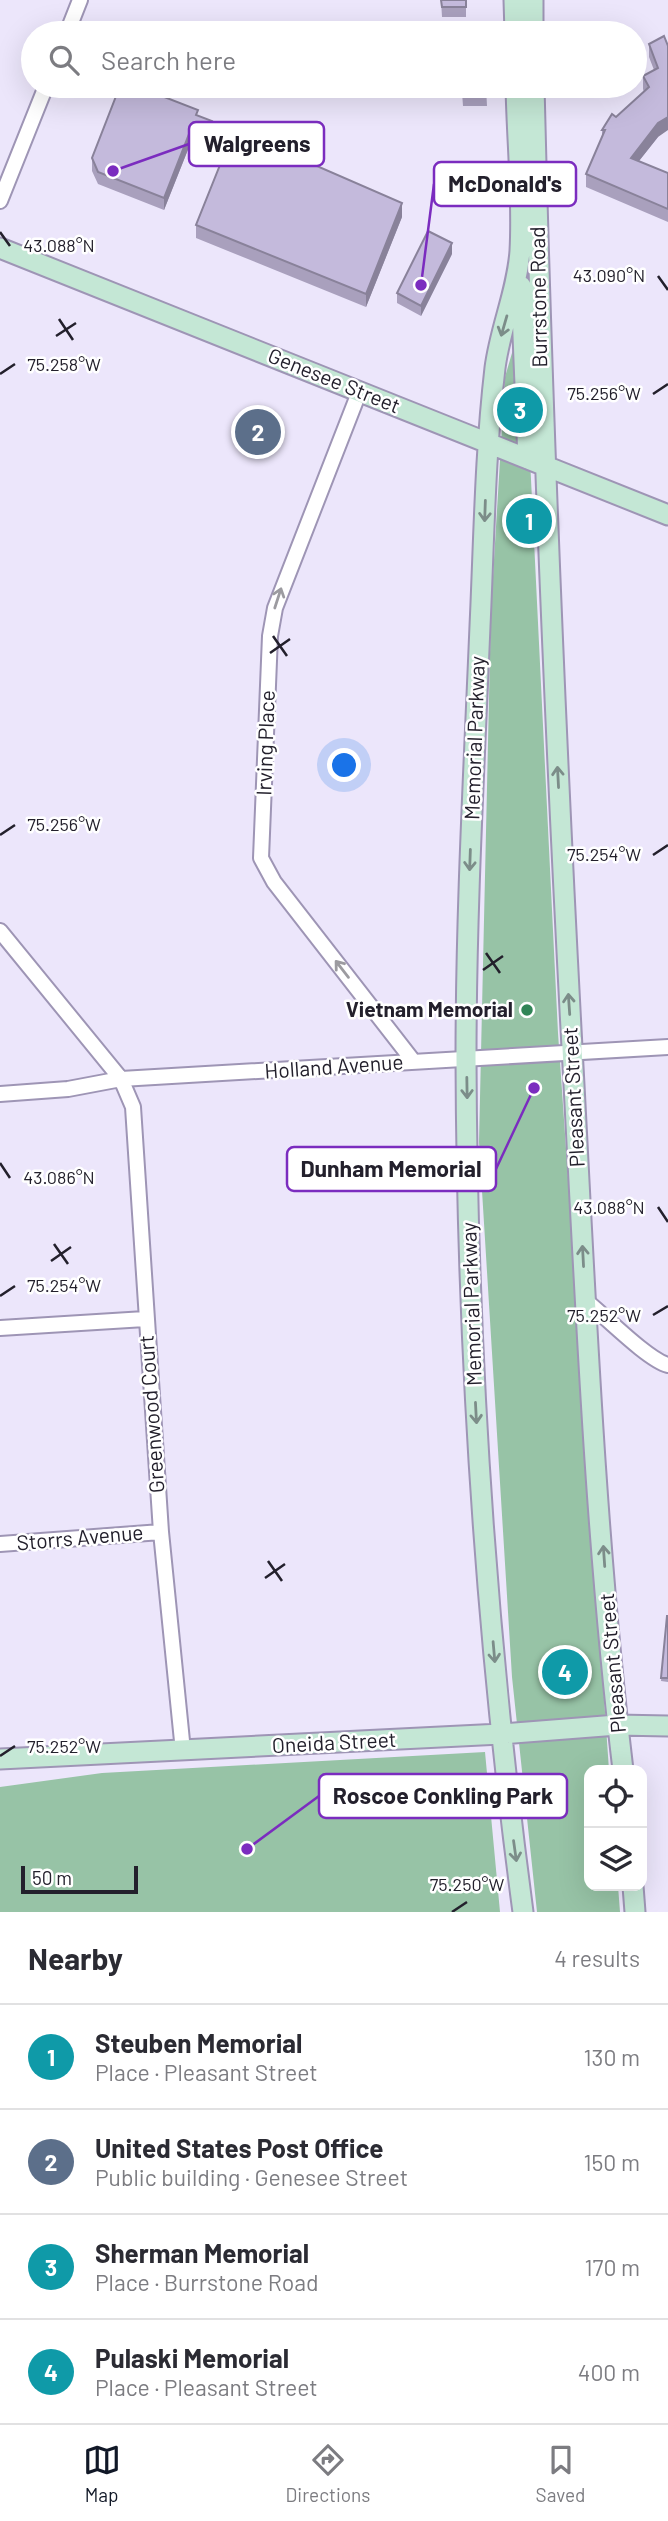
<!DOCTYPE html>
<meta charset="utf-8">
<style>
:root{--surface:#fff;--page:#f2f2f3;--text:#2b2b33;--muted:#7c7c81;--line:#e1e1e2;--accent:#111827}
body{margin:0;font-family:Barlow,sans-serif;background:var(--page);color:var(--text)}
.controls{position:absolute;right:21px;bottom:21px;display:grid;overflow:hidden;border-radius:14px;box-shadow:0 7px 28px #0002}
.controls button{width:63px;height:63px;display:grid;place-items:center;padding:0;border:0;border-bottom:2px solid var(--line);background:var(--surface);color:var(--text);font:35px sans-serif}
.scale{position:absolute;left:21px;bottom:18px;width:117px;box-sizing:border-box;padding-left:7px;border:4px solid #23202c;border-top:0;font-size:19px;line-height:24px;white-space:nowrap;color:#23202c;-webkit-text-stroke:5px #fff;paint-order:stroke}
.you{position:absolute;left:345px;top:766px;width:24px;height:24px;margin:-18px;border:5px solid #fff;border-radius:50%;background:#1a73e8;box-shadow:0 0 0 10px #1a73e833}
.badge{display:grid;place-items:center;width:46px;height:46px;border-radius:50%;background:var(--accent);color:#fff;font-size:23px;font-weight:700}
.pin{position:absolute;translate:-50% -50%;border:4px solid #fff;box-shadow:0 2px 7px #0006}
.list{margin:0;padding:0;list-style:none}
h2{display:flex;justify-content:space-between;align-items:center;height:91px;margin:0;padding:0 28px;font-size:30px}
h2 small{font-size:23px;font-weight:400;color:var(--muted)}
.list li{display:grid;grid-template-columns:46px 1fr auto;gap:21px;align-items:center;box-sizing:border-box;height:105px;padding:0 28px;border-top:2px solid var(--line)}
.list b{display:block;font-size:26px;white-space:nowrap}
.list p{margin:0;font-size:23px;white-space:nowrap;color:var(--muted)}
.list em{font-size:23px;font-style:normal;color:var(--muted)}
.icon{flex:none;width:38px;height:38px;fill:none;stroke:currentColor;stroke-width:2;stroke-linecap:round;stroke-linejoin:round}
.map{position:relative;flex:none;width:668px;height:1912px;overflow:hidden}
.search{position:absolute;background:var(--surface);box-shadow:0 7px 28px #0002;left:21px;right:21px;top:21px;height:77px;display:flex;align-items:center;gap:18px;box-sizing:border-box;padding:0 24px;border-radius:38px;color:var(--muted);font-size:26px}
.sheet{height:511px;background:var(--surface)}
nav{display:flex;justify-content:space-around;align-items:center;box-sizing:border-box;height:98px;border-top:2px solid var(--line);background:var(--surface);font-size:19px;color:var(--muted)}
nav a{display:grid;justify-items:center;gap:4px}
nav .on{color:var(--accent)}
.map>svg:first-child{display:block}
.green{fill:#97c3a6}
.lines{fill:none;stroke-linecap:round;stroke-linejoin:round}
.street-casing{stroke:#9e95b5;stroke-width:18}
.secondary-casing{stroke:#9e95b5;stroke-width:23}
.street{stroke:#fff;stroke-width:14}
.secondary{stroke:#c4e7d5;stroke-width:19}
.wall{fill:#a9a0bd}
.shaded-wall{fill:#89829a}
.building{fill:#c4badc;stroke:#89829a;stroke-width:2}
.oneway{stroke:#7c8d89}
.oneway2{stroke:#9c9ba0}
.ticks{fill:none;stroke:#23202c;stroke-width:2.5}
.poi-dot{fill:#318557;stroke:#fff;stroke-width:2.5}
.labels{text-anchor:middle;stroke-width:5;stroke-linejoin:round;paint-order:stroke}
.street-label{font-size:21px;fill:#23202c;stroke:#fff}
.poi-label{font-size:21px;font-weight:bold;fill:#23202c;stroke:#fff;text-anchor:end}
.ticks-label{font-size:18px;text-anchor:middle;fill:#23202c;stroke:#fff;stroke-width:5;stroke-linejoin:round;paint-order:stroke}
.leader{fill:none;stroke:#7b2cbf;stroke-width:2.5}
.callout-dot{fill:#7b2cbf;stroke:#fff;stroke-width:2.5}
.callout{fill:#fff;stroke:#7b2cbf;stroke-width:2.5}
.callout-label{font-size:23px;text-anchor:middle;font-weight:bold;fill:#23202c}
</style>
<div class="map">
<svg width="668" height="1912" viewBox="0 0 668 1912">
<rect width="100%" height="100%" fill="#ece6fb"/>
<path class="green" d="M 523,315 L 558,1033 L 609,1770 L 589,1770 L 589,1886 L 618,1886 L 620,1912 L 537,1912 L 512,1677 L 479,1142 L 491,610 L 505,377 Z
M 485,1752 L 500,1912 L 0,1912 L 0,1787 L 102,1773 Z"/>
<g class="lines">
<g class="street-casing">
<path id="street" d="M 67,33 L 80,0
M 0,201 L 46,86
M 360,390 L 275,608 L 270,636 L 261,858 L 274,882 L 414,1062
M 0,931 L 121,1079 L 133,1107 L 161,1532 L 183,1751
M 0,1094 L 68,1089 L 121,1079 L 668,1047
M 585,1300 C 605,1316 648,1360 668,1365
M 0,1328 L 145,1319
M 0,1544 L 161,1532"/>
</g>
<g class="secondary-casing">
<path id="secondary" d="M 514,0 L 515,33
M 533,0 L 533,33
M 516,86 C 517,141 523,197 520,251 C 517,292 500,328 495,368 C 485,454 484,540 480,626 C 474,770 466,914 466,1058 C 467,1343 485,1629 523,1912
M 534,86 C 542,419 556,752 574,1085 C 586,1313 596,1543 623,1770
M 0,248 L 668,515
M 521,286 L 528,459
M 0,1759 L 501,1734 L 617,1725 L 668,1726
M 633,1886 L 635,1912"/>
</g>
<use href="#street" class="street"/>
<use href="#secondary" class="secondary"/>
</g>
<path class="wall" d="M 441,0 L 466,0 L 466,17 L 442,17 Z
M 664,36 L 658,137 L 639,161 L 668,173 L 668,222 L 586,187 L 586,174 L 602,137 L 602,130 L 644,92 L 643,89 L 643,76 L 654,70 L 649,57 L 649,44 Z
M 450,86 L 486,86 L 487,106 L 463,106 L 462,92 L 450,92 Z
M 198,116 L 212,133 L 205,153 L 189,147 L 164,210 L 98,184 L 92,171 L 92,158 Z
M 402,217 L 366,307 L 196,238 L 196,225 Z
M 452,254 L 421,316 L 397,303 L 397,293 Z
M 667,1616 L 668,1616 L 668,1682 L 661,1681 Z"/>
<path class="shaded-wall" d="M 668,117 L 668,130 L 658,137 L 631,171 L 631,158 L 658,123 Z
M 212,121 L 212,133 L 205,153 L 205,140 Z
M 189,134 L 189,147 L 164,210 L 164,198 Z
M 402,203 L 402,217 L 366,307 L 366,294 Z
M 452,243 L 452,254 L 421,316 L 421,306 Z"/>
<path class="building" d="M 441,0 L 466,0 L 466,7 L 442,7 Z
M 664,36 L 668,46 L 668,117 L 658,123 L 631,158 L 668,173 L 668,209 L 586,174 L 605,130 L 602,130 L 612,114 L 616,117 L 649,87 L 643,76 L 658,68 L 649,44 Z
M 120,86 L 136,86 L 198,110 L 196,115 L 212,121 L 205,140 L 189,134 L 164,198 L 98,172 L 92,158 Z
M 462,86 L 486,86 L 487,96 L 463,96 Z
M 234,130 L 402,203 L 366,294 L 196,225 Z
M 428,231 L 452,243 L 421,306 L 397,293 Z
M 667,1616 L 668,1616 L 668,1678 L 661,1678 Z"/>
<defs><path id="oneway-shaft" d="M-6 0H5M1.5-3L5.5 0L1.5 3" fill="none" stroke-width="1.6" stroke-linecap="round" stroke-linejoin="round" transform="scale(1.75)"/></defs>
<g class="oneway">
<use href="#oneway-shaft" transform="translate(504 326) rotate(106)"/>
<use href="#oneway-shaft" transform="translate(485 511) rotate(92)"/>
<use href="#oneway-shaft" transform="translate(558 777) rotate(-93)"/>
<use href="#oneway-shaft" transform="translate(470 860) rotate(92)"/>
<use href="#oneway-shaft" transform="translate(569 1004) rotate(-94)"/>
<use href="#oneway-shaft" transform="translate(467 1088) rotate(89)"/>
<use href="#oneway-shaft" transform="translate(583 1256) rotate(-93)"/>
<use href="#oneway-shaft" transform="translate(476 1413) rotate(87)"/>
<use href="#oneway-shaft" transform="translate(604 1556) rotate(-94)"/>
<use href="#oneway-shaft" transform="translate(494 1652) rotate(85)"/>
<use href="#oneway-shaft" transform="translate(515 1851) rotate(82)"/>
</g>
<g class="oneway2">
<use href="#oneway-shaft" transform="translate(278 598) rotate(-72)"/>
<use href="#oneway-shaft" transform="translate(342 969) rotate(-128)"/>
</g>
<path class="ticks" d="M 0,232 L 10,246M 658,276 L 668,290M 59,319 L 73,340M 56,336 L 76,323M 0,374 L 15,364M 653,394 L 668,384M 273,636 L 287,656M 270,653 L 290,639M 0,835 L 15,825M 653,855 L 668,845M 486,953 L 500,973M 483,970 L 503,956M 0,1163 L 10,1178M 658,1207 L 668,1222M 54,1244 L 68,1264M 51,1261 L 71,1247M 0,1296 L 15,1286M 653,1315 L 668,1306M 268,1561 L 282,1581M 265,1578 L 285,1564M 0,1756 L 15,1746M 452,1912 L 467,1902"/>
<circle class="poi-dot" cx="527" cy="1010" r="7"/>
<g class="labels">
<g class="street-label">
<text transform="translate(539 297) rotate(-91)" y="7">Burrstone Road</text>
<text transform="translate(334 381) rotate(22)" y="7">Genesee Street</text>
<text transform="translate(475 738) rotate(-88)" y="7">Memorial Parkway</text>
<text transform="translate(266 743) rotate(-88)" y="7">Irving Place</text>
<text transform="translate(334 1067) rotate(-4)" y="7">Holland Avenue</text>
<text transform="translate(574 1097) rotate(-93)" y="7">Pleasant Street</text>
<text transform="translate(472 1304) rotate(-92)" y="7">Memorial Parkway</text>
<text transform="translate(152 1414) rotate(-94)" y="7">Greenwood Court</text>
<text transform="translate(80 1538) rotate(-5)" y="7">Storrs Avenue</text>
<text transform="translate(613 1663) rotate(-95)" y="7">Pleasant Street</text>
<text transform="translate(334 1743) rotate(-3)" y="7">Oneida Street</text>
</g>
<g class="poi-label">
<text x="513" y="1017">Vietnam Memorial</text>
</g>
</g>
<g class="ticks-label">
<text x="59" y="252">43.088°N</text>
<text x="609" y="282">43.090°N</text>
<text x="64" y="371">75.258°W</text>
<text x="604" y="400">75.256°W</text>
<text x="64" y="831">75.256°W</text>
<text x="604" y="861">75.254°W</text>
<text x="59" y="1184">43.086°N</text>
<text x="609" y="1214">43.088°N</text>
<text x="64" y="1292">75.254°W</text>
<text x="604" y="1322">75.252°W</text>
<text x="64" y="1753">75.252°W</text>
<text x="467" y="1891">75.250°W</text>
</g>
<path class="leader" d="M113 171L189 144M421 285L434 184M534 1088L496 1169M247 1849L319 1796"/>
<g class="callout-dot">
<circle cx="113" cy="171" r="7"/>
<circle cx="421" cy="285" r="7"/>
<circle cx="534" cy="1088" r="7"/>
<circle cx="247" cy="1849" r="7"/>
</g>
<g class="callout">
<rect x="189" y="122" width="135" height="44" rx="7"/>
<rect x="434" y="162" width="142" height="44" rx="7"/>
<rect x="287" y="1147" width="209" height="44" rx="7"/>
<rect x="319" y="1774" width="248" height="44" rx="7"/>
</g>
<g class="callout-label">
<text x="257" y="152">Walgreens</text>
<text x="505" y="192">McDonald's</text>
<text x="391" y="1177">Dunham Memorial</text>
<text x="443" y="1804">Roscoe Conkling Park</text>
</g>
</svg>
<div class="controls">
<button><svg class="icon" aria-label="locate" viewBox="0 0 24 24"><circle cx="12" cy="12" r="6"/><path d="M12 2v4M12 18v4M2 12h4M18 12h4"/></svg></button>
<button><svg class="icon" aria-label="layers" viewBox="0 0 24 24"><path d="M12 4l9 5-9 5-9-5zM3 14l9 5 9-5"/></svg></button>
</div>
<div class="scale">50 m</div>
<div class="you"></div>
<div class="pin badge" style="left:529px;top:521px;background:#0f9aa8">1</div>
<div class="pin badge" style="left:258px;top:432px;background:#5c6f8a">2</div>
<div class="pin badge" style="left:520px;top:410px;background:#0f9aa8">3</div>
<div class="pin badge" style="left:565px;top:1672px;background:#0f9aa8">4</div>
<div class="search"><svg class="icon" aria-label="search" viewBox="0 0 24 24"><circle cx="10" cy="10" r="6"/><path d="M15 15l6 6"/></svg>Search here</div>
</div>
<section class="sheet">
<h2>Nearby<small>4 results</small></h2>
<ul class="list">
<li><span class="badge" style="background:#0f9aa8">1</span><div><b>Steuben Memorial</b><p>Place · Pleasant Street</p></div><em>130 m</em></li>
<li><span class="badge" style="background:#5c6f8a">2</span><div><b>United States Post Office</b><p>Public building · Genesee Street</p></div><em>150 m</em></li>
<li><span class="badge" style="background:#0f9aa8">3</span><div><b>Sherman Memorial</b><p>Place · Burrstone Road</p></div><em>170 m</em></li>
<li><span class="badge" style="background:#0f9aa8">4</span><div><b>Pulaski Memorial</b><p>Place · Pleasant Street</p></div><em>400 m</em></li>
</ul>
</section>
<nav>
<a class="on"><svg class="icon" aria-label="map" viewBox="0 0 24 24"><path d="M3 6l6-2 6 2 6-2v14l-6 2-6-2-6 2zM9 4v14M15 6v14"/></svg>Map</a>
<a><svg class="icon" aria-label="directions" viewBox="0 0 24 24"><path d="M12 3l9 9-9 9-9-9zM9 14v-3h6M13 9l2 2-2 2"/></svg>Directions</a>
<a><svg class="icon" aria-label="saved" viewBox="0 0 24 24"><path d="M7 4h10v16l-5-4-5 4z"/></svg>Saved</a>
</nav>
